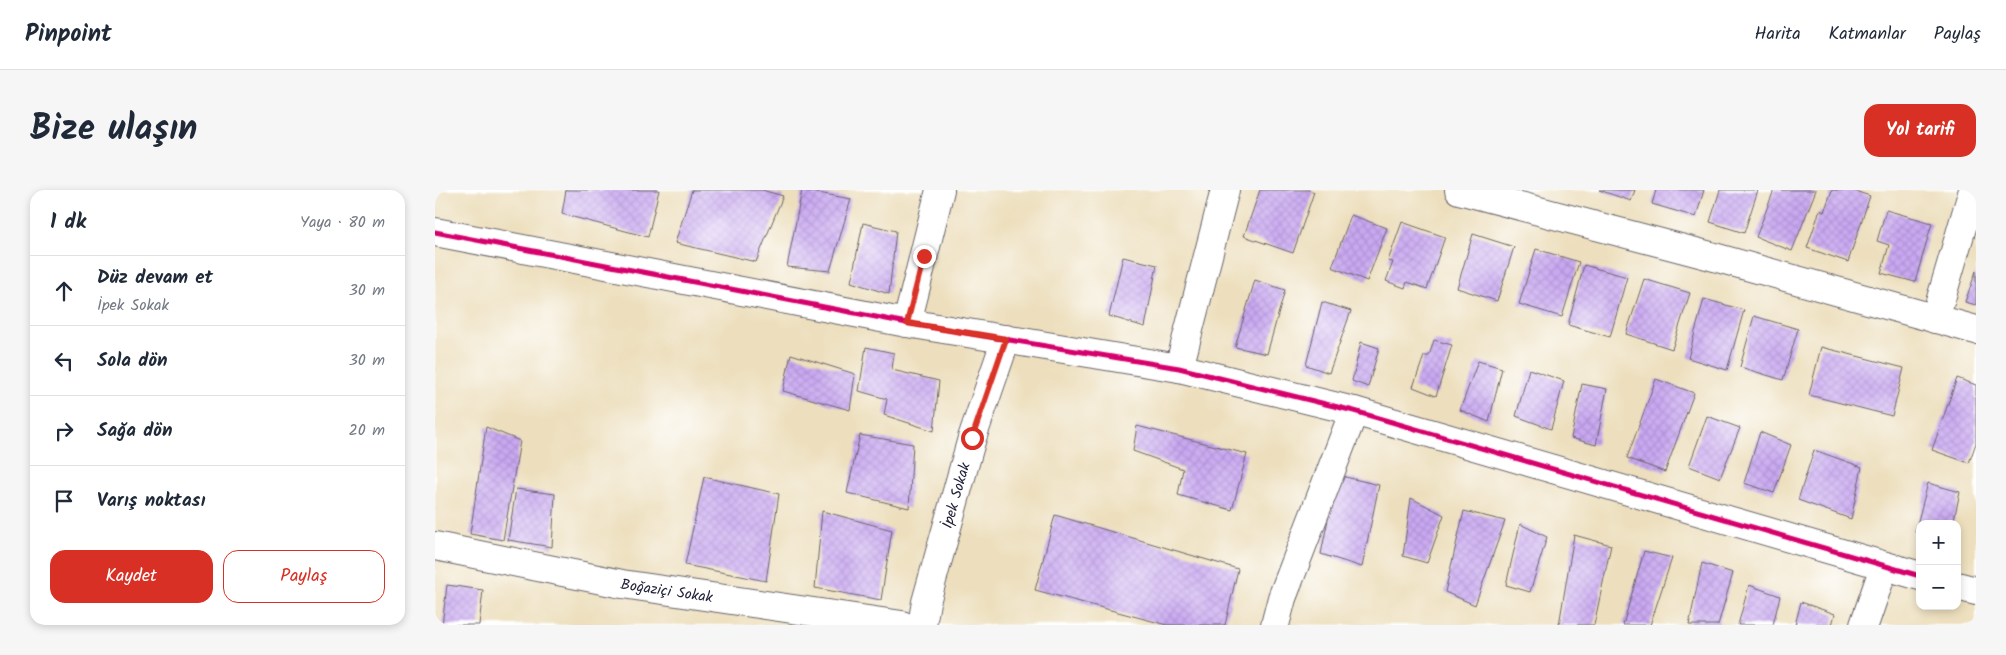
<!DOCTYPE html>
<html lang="tr">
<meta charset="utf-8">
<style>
:root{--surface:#fff;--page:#f6f6f7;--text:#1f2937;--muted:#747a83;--line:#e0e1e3;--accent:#d93025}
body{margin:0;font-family:Kalam,sans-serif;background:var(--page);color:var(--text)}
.controls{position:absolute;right:15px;bottom:15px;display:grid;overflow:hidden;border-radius:10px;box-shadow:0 2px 8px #0003}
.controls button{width:45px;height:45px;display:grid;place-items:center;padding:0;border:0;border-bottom:1px solid var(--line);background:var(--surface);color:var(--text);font:25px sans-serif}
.stop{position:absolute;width:15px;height:15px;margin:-11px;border:4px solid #d93025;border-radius:50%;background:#fff}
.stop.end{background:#d93025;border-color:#fff;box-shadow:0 1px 5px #0008}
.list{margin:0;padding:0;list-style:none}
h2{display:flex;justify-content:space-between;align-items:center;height:65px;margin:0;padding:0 20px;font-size:21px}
h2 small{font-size:16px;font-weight:400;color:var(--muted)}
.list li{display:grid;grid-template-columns:32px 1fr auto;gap:15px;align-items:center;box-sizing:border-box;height:70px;padding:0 20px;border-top:1px solid var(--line)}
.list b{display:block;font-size:19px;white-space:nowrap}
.list p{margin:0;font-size:16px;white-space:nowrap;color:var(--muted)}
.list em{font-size:16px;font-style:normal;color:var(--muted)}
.actions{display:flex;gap:10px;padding:15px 20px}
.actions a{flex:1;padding:11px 0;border:1px solid var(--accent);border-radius:15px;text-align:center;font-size:18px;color:var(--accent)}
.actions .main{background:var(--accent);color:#fff}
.icon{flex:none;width:28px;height:28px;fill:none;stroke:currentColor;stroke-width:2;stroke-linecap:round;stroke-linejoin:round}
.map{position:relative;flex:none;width:1541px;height:435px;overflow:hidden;border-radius:15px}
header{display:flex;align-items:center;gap:30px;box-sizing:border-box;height:70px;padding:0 25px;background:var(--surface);border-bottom:1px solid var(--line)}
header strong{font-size:24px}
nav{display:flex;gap:28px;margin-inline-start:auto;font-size:18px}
.intro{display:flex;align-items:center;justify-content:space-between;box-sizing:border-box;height:120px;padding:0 30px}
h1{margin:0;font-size:35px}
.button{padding:12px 22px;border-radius:15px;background:var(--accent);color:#fff;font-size:18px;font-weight:700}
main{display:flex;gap:30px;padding:0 30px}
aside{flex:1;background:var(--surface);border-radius:15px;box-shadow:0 2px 8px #0003}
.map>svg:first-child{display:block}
.building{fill:url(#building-cross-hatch)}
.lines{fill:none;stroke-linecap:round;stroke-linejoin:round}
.street-casing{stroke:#696468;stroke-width:30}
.street{stroke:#fff;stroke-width:28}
.cycleway-casing{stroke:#fff;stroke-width:8}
.cycleway{stroke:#d6006c;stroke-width:5}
.route{stroke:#d93025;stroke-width:6}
.labels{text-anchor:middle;stroke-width:4.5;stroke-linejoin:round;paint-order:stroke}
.street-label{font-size:15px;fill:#22223b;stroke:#fff}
</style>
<header>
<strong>Pinpoint</strong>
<nav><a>Harita</a><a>Katmanlar</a><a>Paylaş</a></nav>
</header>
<div class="intro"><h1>Bize ulaşın</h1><a class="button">Yol tarifi</a></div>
<main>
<aside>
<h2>1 dk<small>Yaya · 80 m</small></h2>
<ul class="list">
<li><svg class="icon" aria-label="ahead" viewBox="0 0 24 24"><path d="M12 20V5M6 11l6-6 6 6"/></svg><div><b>Düz devam et</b><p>İpek Sokak</p></div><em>30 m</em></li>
<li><svg class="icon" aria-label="left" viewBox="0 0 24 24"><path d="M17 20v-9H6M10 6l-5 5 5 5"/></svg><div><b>Sola dön</b></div><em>30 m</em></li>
<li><svg class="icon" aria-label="right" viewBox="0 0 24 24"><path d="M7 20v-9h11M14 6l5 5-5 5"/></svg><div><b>Sağa dön</b></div><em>20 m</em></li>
<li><svg class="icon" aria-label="arrive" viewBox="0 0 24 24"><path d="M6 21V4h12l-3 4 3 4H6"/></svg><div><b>Varış noktası</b></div></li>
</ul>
<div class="actions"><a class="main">Kaydet</a><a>Paylaş</a></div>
</aside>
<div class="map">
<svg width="1541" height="435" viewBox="0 0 1541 435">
<defs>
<pattern id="building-cross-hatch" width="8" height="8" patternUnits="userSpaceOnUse" patternTransform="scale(1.25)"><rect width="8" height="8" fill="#c9a8f1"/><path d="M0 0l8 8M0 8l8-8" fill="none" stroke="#ac90d0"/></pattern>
</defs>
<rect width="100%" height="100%" fill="#fff"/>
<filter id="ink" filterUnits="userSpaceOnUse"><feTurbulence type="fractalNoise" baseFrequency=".02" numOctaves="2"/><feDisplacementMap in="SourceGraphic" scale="10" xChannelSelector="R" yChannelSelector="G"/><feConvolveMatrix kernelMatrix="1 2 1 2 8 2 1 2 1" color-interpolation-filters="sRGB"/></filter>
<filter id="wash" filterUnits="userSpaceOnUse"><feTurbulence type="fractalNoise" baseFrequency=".0096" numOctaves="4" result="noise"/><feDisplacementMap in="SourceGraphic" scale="20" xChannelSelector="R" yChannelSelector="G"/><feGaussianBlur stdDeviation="1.12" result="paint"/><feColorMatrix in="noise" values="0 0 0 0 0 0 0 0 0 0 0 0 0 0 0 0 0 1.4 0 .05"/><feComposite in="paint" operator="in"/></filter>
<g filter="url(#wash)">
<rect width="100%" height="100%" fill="#eddfbd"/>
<g id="blocks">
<path class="building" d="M 131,0 L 224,0 L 213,47 L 127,24 Z
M 257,0 L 327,0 L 348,6 L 321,72 L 240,53 Z
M 367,0 L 416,9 L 395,81 L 352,77 Z
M 825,0 L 874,0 L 879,2 L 858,63 L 809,46 Z
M 1164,0 L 1200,0 L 1196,11 Z
M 1221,0 L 1269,0 L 1261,27 L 1217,14 Z
M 1285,0 L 1323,0 L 1309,43 L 1275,32 Z
M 1339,0 L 1381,0 L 1357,61 L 1321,47 Z
M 1397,0 L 1417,0 L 1435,6 L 1413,72 L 1372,58 L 1385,20 L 1389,22 Z
M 1451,20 L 1497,33 L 1480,92 L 1446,83 L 1454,55 L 1442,51 Z
M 916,25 L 952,38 L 932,91 L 897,77 Z
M 967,32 L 1010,47 L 992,99 L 972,92 L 970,98 L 951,91 L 958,72 L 953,71 Z
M 428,33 L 461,41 L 454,104 L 416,92 Z
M 1038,44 L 1079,57 L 1062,111 L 1022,98 Z
M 1101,59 L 1144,72 L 1127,127 L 1084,114 Z
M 688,67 L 722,75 L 710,137 L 674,126 Z
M 1149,75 L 1192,87 L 1175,147 L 1133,135 Z
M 1541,81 L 1541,115 L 1530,112 Z
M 1209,89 L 1255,103 L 1237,159 L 1191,144 Z
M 820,90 L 850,100 L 832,164 L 800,157 Z
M 1269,109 L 1309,120 L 1292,180 L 1253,168 Z
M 887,112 L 916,121 L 894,183 L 871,175 Z
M 1319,126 L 1363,139 L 1348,190 L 1305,177 Z
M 999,150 L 1017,155 L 1001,206 L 978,197 L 989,166 L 994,166 Z
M 926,152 L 944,158 L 933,197 L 917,191 Z
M 431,157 L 459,163 L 457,180 L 504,191 L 499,241 L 449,225 L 452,209 L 424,201 Z
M 1386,157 L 1469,178 L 1457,226 L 1374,205 Z
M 356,164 L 420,184 L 415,220 L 348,201 Z
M 1043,171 L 1067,178 L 1054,232 L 1025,220 Z
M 1094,179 L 1129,191 L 1116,239 L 1081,226 Z
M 1522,188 L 1541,195 L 1541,253 L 1534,273 L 1497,260 Z
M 1221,189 L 1259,203 L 1230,282 L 1192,268 Z
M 1147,194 L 1172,199 L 1161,255 L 1136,248 Z
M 1272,226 L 1305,238 L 1285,288 L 1254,276 Z
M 702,236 L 812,264 L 797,320 L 743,305 L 748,279 L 698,261 Z
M 51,237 L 85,251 L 68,350 L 35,344 Z
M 1325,242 L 1356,255 L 1339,303 L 1309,293 Z
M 425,245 L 478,254 L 474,318 L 412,303 Z
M 1379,260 L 1427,277 L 1416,329 L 1363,310 Z
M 902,285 L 944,295 L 927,377 L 886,364 Z
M 269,287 L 344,304 L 331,391 L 250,375 Z
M 1493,293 L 1525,302 L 1518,334 L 1485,334 L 1485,344 L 1480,342 Z
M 81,299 L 120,304 L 117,357 L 73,350 Z
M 976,308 L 1009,325 L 992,373 L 968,366 Z
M 387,321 L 457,340 L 446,410 L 380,398 Z
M 1029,321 L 1070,331 L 1040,415 L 1010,402 Z
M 620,325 L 803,379 L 790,435 L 732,435 L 600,400 Z
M 1085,334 L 1112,347 L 1095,402 L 1071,395 Z
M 1139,345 L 1176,355 L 1159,435 L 1124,435 Z
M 1209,361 L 1237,368 L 1215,435 L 1188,435 Z
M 1267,373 L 1298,383 L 1283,435 L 1254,435 Z
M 12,395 L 48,400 L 44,435 L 7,435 Z
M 1314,395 L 1345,406 L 1338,435 L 1303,435 Z
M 1366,412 L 1400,424 L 1397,435 L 1360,435 Z"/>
</g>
</g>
<g filter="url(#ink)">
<use href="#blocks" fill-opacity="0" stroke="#696468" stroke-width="1"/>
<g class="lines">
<g class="street-casing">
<g id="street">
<path d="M 1024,0 L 1272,65 L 1541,140"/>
<path d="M 0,42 L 472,133 L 744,178 L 919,221 L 1485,386"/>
<path d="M 1500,129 L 1538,0"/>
<path d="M 472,133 L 505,0"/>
<path d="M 744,178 L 790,0"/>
<path id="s1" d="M 0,356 L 187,394 L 467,435"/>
<path d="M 1522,396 L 1541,401"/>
<path id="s2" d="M 487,435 L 491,412 L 537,248 L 571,149"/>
<path d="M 840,435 L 847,408 L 919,221"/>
<path d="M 1429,435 L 1449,377"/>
</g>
</g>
<use href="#street" class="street"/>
<g class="cycleway-casing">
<path id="cycleway" d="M 0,42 L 472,133 L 744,178 L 919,221 L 1485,386"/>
</g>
<use href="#cycleway" class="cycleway"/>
</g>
</g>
<g class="lines" filter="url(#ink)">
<path class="route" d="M 489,66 L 472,133 L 571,149 L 537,248"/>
</g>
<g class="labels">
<g class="street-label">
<text dy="5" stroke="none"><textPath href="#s2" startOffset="134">İpek Sokak</textPath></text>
<text dy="5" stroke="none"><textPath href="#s1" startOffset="236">Boğaziçi Sokak</textPath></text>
</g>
</g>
</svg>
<div class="controls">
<button>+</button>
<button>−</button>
</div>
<div class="stop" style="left:537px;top:248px"></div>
<div class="stop end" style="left:489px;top:66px"></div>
</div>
</main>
